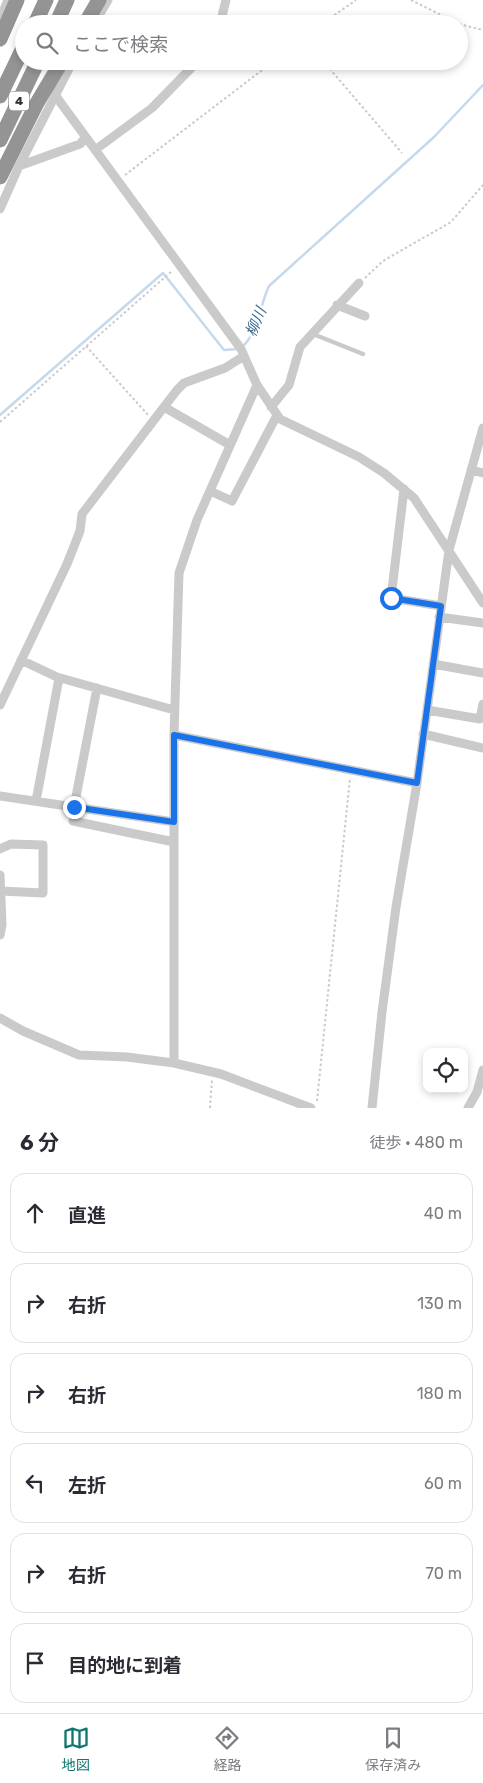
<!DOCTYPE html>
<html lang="ja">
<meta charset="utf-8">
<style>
:root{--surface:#fff;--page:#f2f2f3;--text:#2b2b33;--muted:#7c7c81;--line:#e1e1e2;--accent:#0f766e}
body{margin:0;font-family:Rubik,"Noto Sans JP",sans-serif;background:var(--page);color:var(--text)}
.controls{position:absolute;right:15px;bottom:15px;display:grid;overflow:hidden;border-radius:10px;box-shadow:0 2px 8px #0003}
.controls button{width:45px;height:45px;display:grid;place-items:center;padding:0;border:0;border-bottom:1px solid var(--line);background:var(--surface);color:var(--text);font:25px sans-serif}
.stop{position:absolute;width:15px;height:15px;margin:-11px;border:4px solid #1a73e8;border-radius:50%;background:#fff}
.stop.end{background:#1a73e8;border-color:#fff;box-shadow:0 1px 5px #0008}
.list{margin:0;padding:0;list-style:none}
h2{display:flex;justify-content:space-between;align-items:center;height:65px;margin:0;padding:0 20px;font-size:21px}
h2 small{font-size:16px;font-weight:400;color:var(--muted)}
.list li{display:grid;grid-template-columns:32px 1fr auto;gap:15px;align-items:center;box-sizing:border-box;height:80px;margin:0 10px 10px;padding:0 10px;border:1px solid var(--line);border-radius:15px}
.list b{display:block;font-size:19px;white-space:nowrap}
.list em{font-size:16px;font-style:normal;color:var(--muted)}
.icon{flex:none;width:28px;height:28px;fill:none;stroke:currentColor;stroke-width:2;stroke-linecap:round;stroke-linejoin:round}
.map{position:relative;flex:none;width:483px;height:1108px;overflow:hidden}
.search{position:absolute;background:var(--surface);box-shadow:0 2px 8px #0003;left:15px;right:15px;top:15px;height:55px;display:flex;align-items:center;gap:12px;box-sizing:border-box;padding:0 18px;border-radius:28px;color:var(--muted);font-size:19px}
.sheet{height:605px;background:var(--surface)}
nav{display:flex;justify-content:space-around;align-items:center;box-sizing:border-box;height:70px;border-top:1px solid var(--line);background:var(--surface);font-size:14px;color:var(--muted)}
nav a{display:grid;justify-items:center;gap:2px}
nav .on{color:var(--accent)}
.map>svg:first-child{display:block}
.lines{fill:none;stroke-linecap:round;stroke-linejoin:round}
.stream{stroke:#c6d9eb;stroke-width:2.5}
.path{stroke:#cacaca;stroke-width:2;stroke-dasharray:2.5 2.5;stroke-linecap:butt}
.lane{stroke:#cacaca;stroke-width:4.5}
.street{stroke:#cacaca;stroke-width:9}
.highway{stroke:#949494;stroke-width:15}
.route{stroke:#1a73e8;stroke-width:6}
.labels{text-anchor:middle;stroke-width:5;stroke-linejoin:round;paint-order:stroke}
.shield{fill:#fff;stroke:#6c6c6c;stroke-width:1}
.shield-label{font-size:12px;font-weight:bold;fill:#2d2d2d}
.water-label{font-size:15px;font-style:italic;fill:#3b6690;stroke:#fff}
</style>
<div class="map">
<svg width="483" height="1108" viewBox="0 0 483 1108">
<rect width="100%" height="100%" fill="#fff"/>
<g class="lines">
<path class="stream" d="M 243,346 C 258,332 260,305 269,286 L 434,137 L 483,85
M 0,415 L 163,273 L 224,350 L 238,349"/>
<path class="path" d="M 411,0 L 459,24
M 322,24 L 356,0
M 459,24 L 483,30
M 253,61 L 267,67
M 323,61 L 402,153
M 125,175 L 274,61
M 365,278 L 383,261 L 451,222 L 483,185
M 86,346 L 148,415
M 0,422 L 172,271
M 317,1101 L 350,778
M 210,1108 L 212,1080"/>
<path class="lane" d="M 313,334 L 363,354"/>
<path class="street" d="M 0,19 L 8,0
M 94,24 L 108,0
M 220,24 L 226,0
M 55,95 L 241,349 L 257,385 L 280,419 L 359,457 L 384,473 L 414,498 L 483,603
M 95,150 L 152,108 L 198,61
M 19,166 L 80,144 L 85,138
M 0,209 L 19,166 L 73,61
M 337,305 L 365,316
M 164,407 L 230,445
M 271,407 L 289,385 L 300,347 L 359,283
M 471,470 L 483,473
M 404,489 L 391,598 L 441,606
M 210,491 L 232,501 L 277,415
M 439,617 L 483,623
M 21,660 L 57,677 L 174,710
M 433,664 L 483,673
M 0,705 L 67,564 L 80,531 L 82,514 L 177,390 L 184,383 L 225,368 L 244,356
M 427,710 L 480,719 L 483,704
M 423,734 L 483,748
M 174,735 L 417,783
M 0,796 L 174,822
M 36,801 L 59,678
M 74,807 L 97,688
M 73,821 L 174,842
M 0,849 L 11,844 L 43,845 L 43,893 L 1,891
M 0,875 L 2,925 L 0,935
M 0,1018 L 23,1031 L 79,1055 L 127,1057 L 174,1063 L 221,1074 L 311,1108
M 174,1063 L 174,735 L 179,573 L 197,520 L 257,385
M 372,1108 L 382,1012 L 396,907 L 417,783 L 449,550 L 483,428
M 468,1108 L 477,1092 L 483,1070"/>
<path class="highway" d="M 35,24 L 46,0
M 56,24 L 67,0
M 85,24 L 99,0
M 0,39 L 17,0
M 0,96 L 24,46
M 0,140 L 38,61
M 0,177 L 37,103 L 62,61"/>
</g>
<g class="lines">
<path class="route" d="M 74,807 L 174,822 L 174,735 L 417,783 L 441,606 L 391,598"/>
</g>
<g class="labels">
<rect class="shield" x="9" y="91.5" width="20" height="19" rx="4"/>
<g class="shield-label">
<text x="19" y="105">4</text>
</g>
<g class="water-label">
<text transform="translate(256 322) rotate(-67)" y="5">柳川</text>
</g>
</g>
</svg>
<div class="controls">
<button><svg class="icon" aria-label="locate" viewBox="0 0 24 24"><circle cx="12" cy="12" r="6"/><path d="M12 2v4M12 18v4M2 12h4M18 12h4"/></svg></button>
</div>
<div class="stop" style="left:391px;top:598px"></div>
<div class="stop end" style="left:74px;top:807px"></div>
<div class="search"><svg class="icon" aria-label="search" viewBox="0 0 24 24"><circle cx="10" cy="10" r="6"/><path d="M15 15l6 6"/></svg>ここで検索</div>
</div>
<section class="sheet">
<h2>6 分<small>徒歩 · 480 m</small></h2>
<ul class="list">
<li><svg class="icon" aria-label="ahead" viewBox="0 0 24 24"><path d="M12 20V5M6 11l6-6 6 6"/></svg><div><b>直進</b></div><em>40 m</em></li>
<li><svg class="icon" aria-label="right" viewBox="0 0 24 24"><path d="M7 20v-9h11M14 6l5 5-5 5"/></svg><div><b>右折</b></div><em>130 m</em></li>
<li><svg class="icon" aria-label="right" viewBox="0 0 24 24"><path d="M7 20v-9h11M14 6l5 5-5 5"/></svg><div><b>右折</b></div><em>180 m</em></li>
<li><svg class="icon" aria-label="left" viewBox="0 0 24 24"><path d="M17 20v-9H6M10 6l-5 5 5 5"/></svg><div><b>左折</b></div><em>60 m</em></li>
<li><svg class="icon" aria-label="right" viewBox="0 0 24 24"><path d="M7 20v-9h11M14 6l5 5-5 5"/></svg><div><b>右折</b></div><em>70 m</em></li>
<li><svg class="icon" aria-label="arrive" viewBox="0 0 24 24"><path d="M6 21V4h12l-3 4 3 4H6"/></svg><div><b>目的地に到着</b></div></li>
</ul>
</section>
<nav>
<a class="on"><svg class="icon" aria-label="map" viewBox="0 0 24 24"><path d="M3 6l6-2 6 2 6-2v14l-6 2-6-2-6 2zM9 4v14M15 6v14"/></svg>地図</a>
<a><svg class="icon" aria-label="directions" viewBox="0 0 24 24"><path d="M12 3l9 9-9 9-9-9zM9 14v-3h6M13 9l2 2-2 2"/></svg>経路</a>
<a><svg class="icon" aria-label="saved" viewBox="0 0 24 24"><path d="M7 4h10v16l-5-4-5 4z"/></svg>保存済み</a>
</nav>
